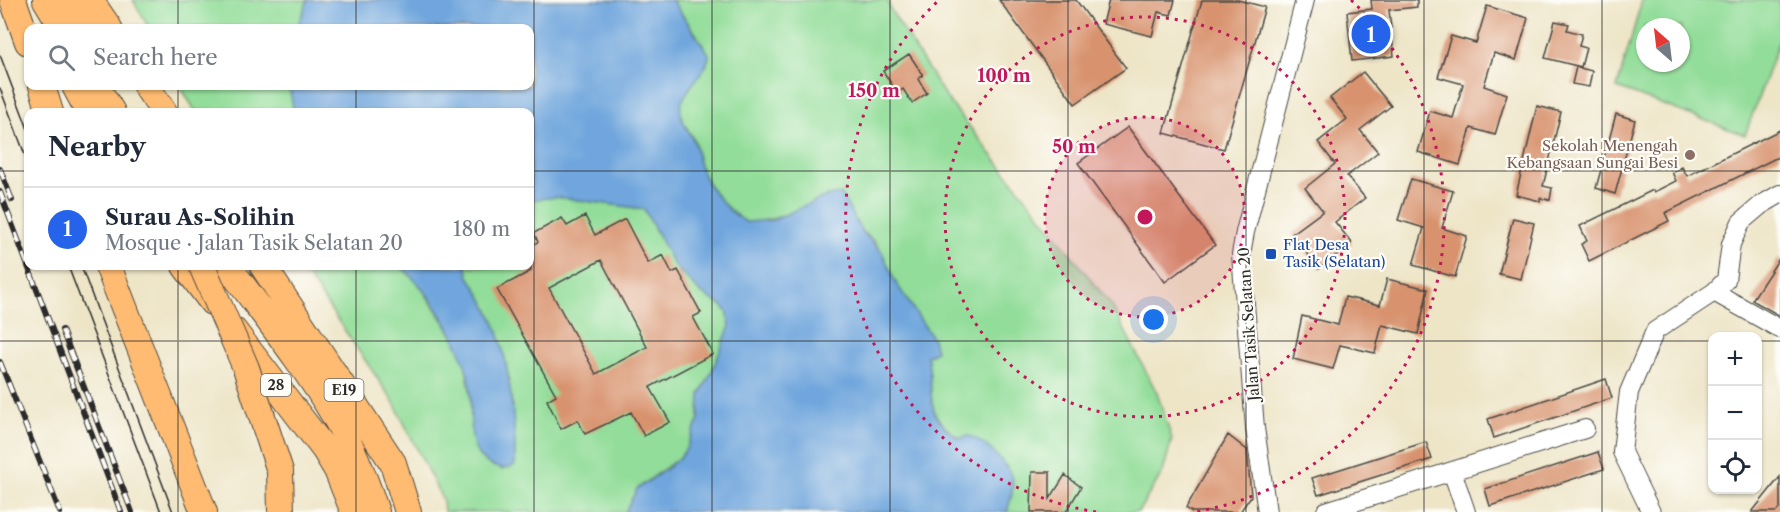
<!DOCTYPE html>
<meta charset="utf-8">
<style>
:root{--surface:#fff;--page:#f6f6f7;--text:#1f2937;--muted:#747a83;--line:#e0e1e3;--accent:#2563eb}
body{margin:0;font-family:"Libre Caslon Text",serif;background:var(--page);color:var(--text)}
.controls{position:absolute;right:18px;bottom:18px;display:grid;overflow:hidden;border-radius:12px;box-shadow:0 2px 4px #0004}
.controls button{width:54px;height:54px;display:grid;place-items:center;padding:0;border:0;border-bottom:2px solid var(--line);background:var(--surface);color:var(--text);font:30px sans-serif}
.compass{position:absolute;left:1636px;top:18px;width:54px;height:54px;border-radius:50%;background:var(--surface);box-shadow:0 2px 4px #0004;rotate:332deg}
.you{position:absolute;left:1154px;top:320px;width:21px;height:21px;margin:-15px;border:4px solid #fff;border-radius:50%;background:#1a73e8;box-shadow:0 0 0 9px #1a73e833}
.badge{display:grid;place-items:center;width:39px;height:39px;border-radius:50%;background:var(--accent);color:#fff;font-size:20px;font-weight:700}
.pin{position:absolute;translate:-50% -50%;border:3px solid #fff;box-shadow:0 2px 6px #0006}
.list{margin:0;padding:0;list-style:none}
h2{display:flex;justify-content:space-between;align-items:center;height:78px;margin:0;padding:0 24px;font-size:26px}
h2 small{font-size:20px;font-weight:400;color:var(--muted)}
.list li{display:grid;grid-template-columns:39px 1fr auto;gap:18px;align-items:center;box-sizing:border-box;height:84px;padding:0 24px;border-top:2px solid var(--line)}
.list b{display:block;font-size:22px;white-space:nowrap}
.list p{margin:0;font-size:20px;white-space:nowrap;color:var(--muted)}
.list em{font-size:20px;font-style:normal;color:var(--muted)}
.icon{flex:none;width:33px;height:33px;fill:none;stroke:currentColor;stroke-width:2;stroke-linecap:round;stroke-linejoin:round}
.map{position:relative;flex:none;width:1780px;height:512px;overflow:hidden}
.search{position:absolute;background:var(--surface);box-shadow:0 2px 4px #0004;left:24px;top:24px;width:510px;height:66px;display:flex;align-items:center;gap:15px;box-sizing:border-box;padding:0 21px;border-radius:12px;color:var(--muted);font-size:22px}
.panel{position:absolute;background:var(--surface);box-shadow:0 2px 4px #0004;left:24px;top:108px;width:510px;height:162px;border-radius:12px}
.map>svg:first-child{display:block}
.green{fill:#92dd99;stroke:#5e8462;stroke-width:1.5;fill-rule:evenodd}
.water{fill:#6fa6dd;stroke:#4d6884;stroke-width:1.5}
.building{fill:#d8936e;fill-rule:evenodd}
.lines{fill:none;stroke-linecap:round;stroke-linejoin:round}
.minor-casing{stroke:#484742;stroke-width:20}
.highway-casing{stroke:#484742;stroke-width:28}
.minor{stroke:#fff;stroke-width:18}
.highway{stroke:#febb71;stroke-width:26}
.tram{stroke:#2b2b2b;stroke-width:1.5}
.rail-casing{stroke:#2b2b2b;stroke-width:6}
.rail{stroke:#fdfcf7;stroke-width:4;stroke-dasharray:11;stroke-linecap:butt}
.highway-bridge-casing{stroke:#484742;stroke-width:28;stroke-linecap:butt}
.highway-bridge{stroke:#febb71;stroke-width:26}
.grid{fill:none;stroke:#2b2b2b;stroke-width:1.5;stroke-opacity:0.55}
.ring{fill:none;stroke:#c2185b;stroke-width:3;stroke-dasharray:3 6}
.education-dot{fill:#8d6e63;stroke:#fdfcf7;stroke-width:2}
.transit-dot{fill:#1a4fb4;stroke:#fdfcf7;stroke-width:2}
.labels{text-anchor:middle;stroke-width:4.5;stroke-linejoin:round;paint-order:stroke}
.shield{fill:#fdfcf7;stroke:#6a6a68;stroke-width:1.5}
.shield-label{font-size:14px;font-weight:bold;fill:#2b2b2b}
.education-label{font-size:15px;fill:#785e54;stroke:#fdfcf7;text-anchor:end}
.transit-label{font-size:15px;fill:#164399;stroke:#fdfcf7;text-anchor:start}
.street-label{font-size:15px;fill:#2b2b2b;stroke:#fdfcf7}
.centre{fill:#c2185b;stroke:#fdfcf7;stroke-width:3}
.ring-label{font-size:18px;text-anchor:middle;font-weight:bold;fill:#c2185b;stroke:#fdfcf7;stroke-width:4.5;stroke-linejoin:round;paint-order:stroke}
</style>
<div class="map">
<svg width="1780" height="512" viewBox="0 0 1780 512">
<rect width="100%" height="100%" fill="#fdfcf7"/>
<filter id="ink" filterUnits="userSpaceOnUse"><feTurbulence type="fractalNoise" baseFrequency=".0167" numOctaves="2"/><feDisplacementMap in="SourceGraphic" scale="12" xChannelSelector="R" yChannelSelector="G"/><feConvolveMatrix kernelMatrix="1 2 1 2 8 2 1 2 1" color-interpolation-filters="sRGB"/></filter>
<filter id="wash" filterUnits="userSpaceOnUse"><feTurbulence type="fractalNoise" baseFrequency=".008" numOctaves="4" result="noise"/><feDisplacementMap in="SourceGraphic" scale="24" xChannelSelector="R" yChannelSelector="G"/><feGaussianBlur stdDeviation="1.35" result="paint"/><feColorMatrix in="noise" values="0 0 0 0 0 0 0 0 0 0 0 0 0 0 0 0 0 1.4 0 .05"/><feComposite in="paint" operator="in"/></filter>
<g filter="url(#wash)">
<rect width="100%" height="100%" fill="#eee5c7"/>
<path class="green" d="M 133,0 L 308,0 L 297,28 L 149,28 Z
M 672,0 L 888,0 L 890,9 L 945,96 L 1112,306 L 1157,393 L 1172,439 L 1163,472 L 1138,512 L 1007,512 L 1012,494 L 1013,480 L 968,436 L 959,438 C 920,413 936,393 927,356 L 931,354 L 933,339 L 896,283 L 876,243 L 861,230 L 855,220 L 826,196 C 800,209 776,222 746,222 C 727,211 706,186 700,165 C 697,158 697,150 695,142 C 690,131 677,117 681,104 C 686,90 697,76 707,65 L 697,35 Z
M 1642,0 L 1780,0 L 1780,38 L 1745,135 L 1617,88 ZM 1645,27 L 1681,27 L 1681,63 L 1645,63 Z
M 180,86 L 289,86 L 294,112 L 196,112 Z
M 556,197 L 644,209 L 674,265 L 701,293 L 723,306 L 728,313 L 730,326 L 712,371 L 700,395 L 699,419 L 686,449 L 681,456 L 637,489 L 625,512 L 444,512 L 443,501 L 393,401 L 309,278 L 294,266 L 400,266 L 418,283 L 455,338 L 465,362 L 469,384 L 481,458 L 502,470 L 514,465 C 516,427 509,359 495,324 C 488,306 478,291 468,275 L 467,266 L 530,266 L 530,200 Z"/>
<path class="water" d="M 308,0 L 672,0 L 709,54 C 710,69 684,89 681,105 C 678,117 688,130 693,140 C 697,148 697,158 700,166 C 707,187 727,212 746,222 L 774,220 L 826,196 L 841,194 L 861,230 L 882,252 L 896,283 L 933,339 L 936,351 L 927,356 C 936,393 920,413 959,438 C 962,437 965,436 968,436 C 982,438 1010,466 1012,479 C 1014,490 1010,501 1007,512 L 625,512 L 637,489 L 666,469 L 681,456 L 686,449 L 699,419 L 700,395 L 712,371 L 730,326 L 728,313 L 723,306 L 701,293 L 674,265 L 644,209 L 556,197 L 530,200 L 530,112 L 294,112 L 289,86 L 530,86 L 530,28 L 297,28 Z
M 400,266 L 467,266 L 468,275 C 478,291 488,306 495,324 C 509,359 516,427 515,465 C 503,474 482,464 476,451 C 468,433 472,407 470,387 C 465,347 431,291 400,266 Z"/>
<g id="blocks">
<path class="building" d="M 999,0 L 1076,0 L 1126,68 L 1075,104 Z
M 1109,0 L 1175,0 L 1171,15 L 1158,12 L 1152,36 L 1103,24 Z
M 1202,0 L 1238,0 L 1265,7 L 1224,149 L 1164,133 Z
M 1371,0 L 1417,0 L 1417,7 L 1389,10 L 1394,56 L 1352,61 L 1347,12 L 1372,9 Z
M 1487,6 L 1528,18 L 1516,60 L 1494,53 L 1484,86 L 1507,94 L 1495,135 L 1471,128 L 1460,165 L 1418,152 L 1430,111 L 1453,118 L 1463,84 L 1438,77 L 1451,36 L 1476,43 Z
M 1555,21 L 1569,24 L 1567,30 L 1582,34 L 1579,46 L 1586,48 L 1581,67 L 1545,58 Z
M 909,54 L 923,75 L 918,79 L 927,93 L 912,103 L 903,89 L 897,93 L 883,71 Z
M 1576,67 L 1592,71 L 1589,87 L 1572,84 Z
M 1363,72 L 1391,106 L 1360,130 L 1378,152 L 1347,176 L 1365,198 L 1335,222 L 1352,243 L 1319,269 L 1292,234 L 1323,211 L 1305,188 L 1335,164 L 1318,142 L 1347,119 L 1330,98 Z
M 1537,106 L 1561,112 L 1543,186 L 1552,188 L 1550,200 L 1540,198 L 1540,201 L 1516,195 Z
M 1616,114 L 1635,120 L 1615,194 L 1596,188 Z
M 1128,127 L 1215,245 L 1165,282 L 1078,163 Z
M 1780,130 L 1780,156 L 1665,213 L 1669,221 L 1589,261 L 1581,244 L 1587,241 L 1580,226 L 1653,190 L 1654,192 L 1676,181 L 1672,172 L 1682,167 L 1687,176 Z
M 1411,179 L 1453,191 L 1442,228 L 1467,236 L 1455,277 L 1413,265 L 1424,228 L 1398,220 Z
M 585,216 L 595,235 L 625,219 L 648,263 L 663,255 L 672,273 L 678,270 L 701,313 L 693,317 L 713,354 L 650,387 L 670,422 L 644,436 L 631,412 L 585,434 L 578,420 L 561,429 L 547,400 L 556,395 L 497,289 L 531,271 L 530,246 L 538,242 L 534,233 L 562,218 L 567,226 ZM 601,260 L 647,347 L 596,374 L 549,288 Z
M 1513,218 L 1534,223 L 1521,279 L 1499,274 Z
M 1780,257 L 1780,316 L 1752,300 Z
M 1387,279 L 1428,289 L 1418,334 L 1382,325 L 1375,353 L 1340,345 L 1333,369 L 1293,359 L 1302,316 L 1338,325 L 1345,297 L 1380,305 Z
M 1606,379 L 1612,398 L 1494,438 L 1488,419 Z
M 1228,435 L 1247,450 L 1251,496 L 1240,512 L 1192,512 L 1186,508 Z
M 1426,442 L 1432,459 L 1318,495 L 1312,478 Z
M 1598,452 L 1604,469 L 1490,506 L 1485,489 Z
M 1032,472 L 1050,472 L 1050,499 L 1065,475 L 1081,487 L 1066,512 L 1031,512 Z
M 1780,477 L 1780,508 L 1776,512 L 1752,512 Z"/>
</g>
</g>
<g filter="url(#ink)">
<use href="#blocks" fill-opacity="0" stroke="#484742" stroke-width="1.5"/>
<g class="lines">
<g class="minor-casing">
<path id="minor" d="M 1714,292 L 1780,329
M 1452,471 L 1466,512
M 1326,511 L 1585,429
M 1267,512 L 1255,428 L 1241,254 L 1245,232 L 1305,0
M 1651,512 L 1622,452 L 1629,392 L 1655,331 L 1714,292 L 1726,280 L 1731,244 L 1741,222 L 1761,205 L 1780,194"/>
</g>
<g class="highway-casing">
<path id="highway" d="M 13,0 L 28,42
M 46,0 L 63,28
M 71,0 L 86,28
M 90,0 L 109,28
M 42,86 L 50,112
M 75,86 L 89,112
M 96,86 L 112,112
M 146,86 L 164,112
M 108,266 L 204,512
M 185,266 L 212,302
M 228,266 C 264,315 303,363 334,415 C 352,445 365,479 376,512
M 263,266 L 393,463 L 408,512
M 234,331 L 325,450 L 337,470 L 354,512"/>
</g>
<use href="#minor" class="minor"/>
<use href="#highway" class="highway"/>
<path class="tram" d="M 0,55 L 28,129
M 0,88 L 28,163
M 68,266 L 161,512
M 81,266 L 173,512"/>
<g class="rail-casing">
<path id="rail" d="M 0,169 L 12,200
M 0,192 L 121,512
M 62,330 L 132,512
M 0,362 L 60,512"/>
</g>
<use href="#rail" class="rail"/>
<g class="highway-bridge-casing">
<path id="highway-bridge" d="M 202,266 L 246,368 L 280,471 L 281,512"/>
</g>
<use href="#highway-bridge" class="highway-bridge"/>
</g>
</g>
<path class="grid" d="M 178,0 L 178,28M 356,0 L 356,28M 534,0 L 534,512M 712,0 L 712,512M 890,0 L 890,512M 1068,0 L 1068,512M 1246,0 L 1246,512M 1424,0 L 1424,512M 1602,0 L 1602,512M 178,86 L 178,112M 356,86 L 356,112M 0,171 L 28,171M 530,171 L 1780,171M 178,266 L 178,512M 356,266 L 356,512M 0,341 L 1712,341M 1758,341 L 1780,341"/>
<circle cx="1145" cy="217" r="100" fill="#c2185b" fill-opacity=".12"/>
<g class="ring">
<circle cx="1145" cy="217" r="100"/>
<circle cx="1145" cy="217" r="200"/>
<path d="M1096 512A299 299 0 0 1 939 0M1351 0A299 299 0 0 1 1194 512"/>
</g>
<circle class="education-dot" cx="1690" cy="155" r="6"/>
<rect class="transit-dot" x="1265" y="248" width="12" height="12" rx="3"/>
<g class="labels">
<g class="shield">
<rect x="261" y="374" width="30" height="22" rx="4.5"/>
<rect x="324.5" y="379" width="39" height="22" rx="4.5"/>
</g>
<g class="shield-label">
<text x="276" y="390">28</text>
<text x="344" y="395">E19</text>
</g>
<g class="education-label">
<text x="1678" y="151">Sekolah Menengah<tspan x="1678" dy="17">Kebangsaan Sungai Besi</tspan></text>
</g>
<g class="transit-label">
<text x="1283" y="250">Flat Desa<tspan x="1283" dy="17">Tasik (Selatan)</tspan></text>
</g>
<g class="street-label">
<text transform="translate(1249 324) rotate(-94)" y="5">Jalan Tasik Selatan 20</text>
</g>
</g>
<circle cx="1145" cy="217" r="9" class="centre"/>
<g class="ring-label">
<text x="1004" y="82">100 m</text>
<text x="874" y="97">150 m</text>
<text x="1074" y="153">50 m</text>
</g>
</svg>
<div class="controls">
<button>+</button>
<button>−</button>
<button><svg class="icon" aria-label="locate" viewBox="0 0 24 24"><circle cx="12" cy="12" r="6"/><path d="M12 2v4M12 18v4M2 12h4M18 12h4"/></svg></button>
</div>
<svg class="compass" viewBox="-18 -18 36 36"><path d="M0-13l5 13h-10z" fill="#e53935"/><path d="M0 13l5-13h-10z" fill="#747a83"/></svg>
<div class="you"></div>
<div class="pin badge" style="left:1371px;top:34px">1</div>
<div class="search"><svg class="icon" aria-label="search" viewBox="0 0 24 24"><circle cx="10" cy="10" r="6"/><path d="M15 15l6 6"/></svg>Search here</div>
<section class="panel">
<h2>Nearby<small></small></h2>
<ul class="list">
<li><span class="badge">1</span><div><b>Surau As-Solihin</b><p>Mosque · Jalan Tasik Selatan 20</p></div><em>180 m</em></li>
</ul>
</section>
</div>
